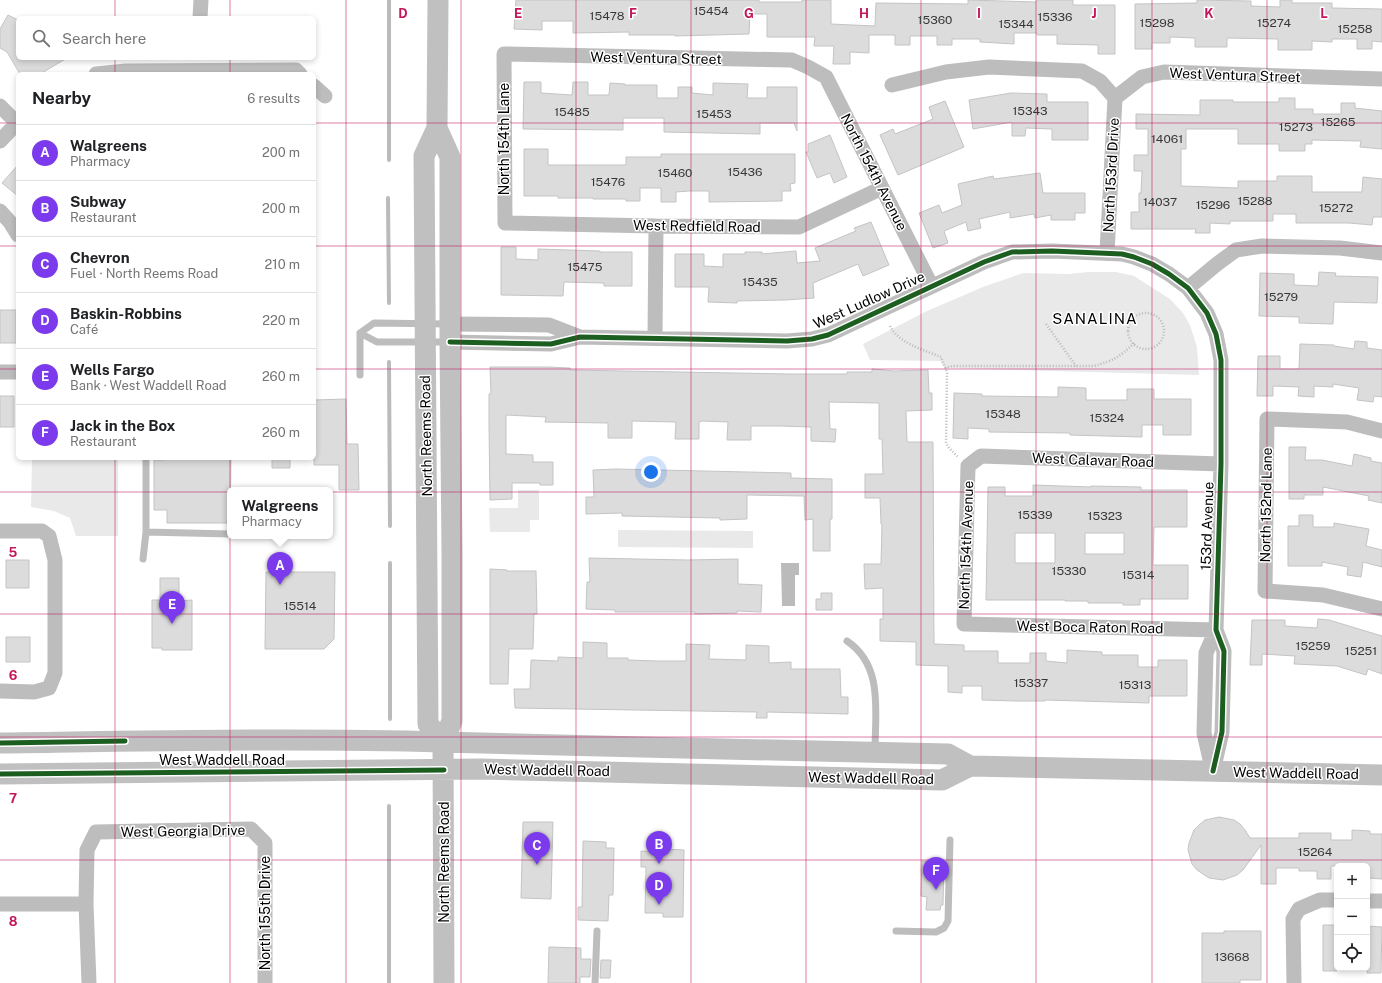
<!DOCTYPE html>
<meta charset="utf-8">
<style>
:root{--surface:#fff;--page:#f6f6f6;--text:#202124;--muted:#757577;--line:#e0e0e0;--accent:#7c3aed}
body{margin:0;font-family:"Public Sans",sans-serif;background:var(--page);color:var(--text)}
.controls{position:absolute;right:12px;bottom:12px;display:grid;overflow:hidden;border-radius:6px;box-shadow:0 2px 6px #0003}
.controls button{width:36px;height:36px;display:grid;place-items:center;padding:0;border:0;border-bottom:1px solid var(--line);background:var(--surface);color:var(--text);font:20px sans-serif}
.you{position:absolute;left:651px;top:472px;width:14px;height:14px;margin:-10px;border:3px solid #fff;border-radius:50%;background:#1a73e8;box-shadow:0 0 0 6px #1a73e833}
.badge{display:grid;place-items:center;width:26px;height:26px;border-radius:50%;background:var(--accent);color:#fff;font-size:13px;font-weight:700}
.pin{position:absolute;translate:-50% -33px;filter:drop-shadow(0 1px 2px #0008)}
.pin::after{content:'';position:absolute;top:21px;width:14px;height:12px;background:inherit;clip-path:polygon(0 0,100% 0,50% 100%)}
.popup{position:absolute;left:227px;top:487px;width:106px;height:52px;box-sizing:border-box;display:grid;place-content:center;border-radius:6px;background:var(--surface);filter:drop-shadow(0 1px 3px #0005);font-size:13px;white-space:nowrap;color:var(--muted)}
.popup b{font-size:15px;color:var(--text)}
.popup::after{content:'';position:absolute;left:50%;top:100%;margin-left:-8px;border:8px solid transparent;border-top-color:var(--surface)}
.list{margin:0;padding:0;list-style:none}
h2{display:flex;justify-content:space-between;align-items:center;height:52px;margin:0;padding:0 16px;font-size:17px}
h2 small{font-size:13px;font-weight:400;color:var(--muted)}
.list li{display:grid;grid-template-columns:26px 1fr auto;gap:12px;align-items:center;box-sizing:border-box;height:56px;padding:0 16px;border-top:1px solid var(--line)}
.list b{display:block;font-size:15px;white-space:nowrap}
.list p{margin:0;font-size:13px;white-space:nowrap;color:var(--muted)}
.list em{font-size:13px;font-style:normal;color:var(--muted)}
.icon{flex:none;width:22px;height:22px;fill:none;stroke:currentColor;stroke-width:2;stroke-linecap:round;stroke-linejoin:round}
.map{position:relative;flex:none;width:1382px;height:983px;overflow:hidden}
.search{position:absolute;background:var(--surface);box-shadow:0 2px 6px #0003;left:16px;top:16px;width:300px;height:44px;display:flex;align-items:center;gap:10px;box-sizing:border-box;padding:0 14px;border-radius:6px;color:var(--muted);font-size:15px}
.panel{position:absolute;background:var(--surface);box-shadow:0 2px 6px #0003;left:16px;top:72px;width:300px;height:388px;border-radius:6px}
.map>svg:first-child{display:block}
.green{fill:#e9e9e9}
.water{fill:#bbb}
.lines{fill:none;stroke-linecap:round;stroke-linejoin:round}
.stream{stroke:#bbb;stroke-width:4}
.building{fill:#dcdcdc;stroke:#c4c4c4;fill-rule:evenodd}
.path{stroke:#b8b8b8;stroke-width:2.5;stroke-dasharray:1 2;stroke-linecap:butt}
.lane{stroke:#bdbdbd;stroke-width:7}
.street{stroke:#bdbdbd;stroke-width:15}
.secondary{stroke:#c0c0c0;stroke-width:21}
.cycleway-casing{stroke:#fff;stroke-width:8}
.cycleway{stroke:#1b5e20;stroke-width:5}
.grid{fill:none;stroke:#c2185b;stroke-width:1;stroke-opacity:0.55}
.labels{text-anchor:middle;stroke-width:3;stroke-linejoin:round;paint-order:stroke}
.number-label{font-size:12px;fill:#373737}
.street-label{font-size:14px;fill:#000;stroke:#fff}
.neighbourhood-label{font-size:15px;letter-spacing:1px;fill:#000;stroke:#fff}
.grid-label{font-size:13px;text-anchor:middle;font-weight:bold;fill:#c2185b;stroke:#fff;stroke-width:3;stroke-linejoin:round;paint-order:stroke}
</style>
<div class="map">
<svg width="1382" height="983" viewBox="0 0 1382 983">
<rect width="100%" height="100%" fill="#fff"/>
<path class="green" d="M 1088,272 L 1116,272 L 1134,276 L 1170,299 L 1183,313 L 1190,325 L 1197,347 L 1199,375 L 945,368 L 940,361 L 870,360 L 863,344 L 927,311 L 983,287 L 1023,273 L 1069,274 Z
M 32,458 L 118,458 L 118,536 L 76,536 L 70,518 L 54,511 L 31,507 Z
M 518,490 L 539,490 L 539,520 L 530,520 L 530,532 L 490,532 L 489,508 L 518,508 Z
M 618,530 L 753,531 L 753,548 L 618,547 Z"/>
<path class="water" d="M 781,563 L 799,563 L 799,575 L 795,575 L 795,606 L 782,606 Z"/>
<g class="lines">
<path class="stream" d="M 389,160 L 389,0
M 388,198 L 389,303
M 389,362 L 390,526
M 390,563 L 390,719
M 389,983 L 389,806"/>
</g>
<path class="building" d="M 516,0 L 759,0 L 759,2 L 802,2 L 802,0 L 831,0 L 831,24 L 875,26 L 876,3 L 968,4 L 968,0 L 1037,2 L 1037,0 L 1073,0 L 1073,5 L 1115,5 L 1115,54 L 1098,54 L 1098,45 L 1057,44 L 1057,35 L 1037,35 L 1037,33 L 1014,33 L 1014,44 L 980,42 L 980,39 L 952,39 L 952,45 L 937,45 L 937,36 L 910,36 L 910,45 L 895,45 L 895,35 L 869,35 L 869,53 L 850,52 L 850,64 L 833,64 L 834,46 L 814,46 L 815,37 L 767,37 L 767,14 L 750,14 L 749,34 L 675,36 L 675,35 L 629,35 L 629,32 L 573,33 L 573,21 L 542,21 L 542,30 L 514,29 Z
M 1197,0 L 1251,1 L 1251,6 L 1280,7 L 1280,0 L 1292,0 L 1292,3 L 1332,3 L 1332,8 L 1382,9 L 1382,42 L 1372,41 L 1372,49 L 1357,49 L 1357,39 L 1332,39 L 1332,42 L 1312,41 L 1312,50 L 1278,50 L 1278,39 L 1227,38 L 1227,47 L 1195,47 L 1195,38 L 1170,37 L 1170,43 L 1152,43 L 1152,49 L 1135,49 L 1135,4 L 1197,3 Z
M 8,15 L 18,20 L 18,58 L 67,58 L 40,74 L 20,74 L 7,52 L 0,48 L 0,29 Z
M 524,82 L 541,82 L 541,93 L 572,95 L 573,82 L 588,82 L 588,95 L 609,95 L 610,83 L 625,84 L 625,85 L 657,85 L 657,98 L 678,98 L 678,87 L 692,87 L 692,93 L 713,95 L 713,83 L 748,84 L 747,98 L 767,98 L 767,87 L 797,87 L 797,131 L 794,123 L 760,123 L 760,134 L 664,132 L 664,118 L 623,118 L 623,130 L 523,129 Z
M 1011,93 L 1047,94 L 1047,102 L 1088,102 L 1088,140 L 1052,140 L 1052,129 L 1026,128 L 1025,136 L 1012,136 L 1012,122 L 973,129 L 969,100 Z
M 1279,98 L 1295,98 L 1295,109 L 1313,109 L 1313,114 L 1341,114 L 1341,103 L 1355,103 L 1355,108 L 1382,111 L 1382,149 L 1360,147 L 1361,141 L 1312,140 L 1312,144 L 1305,144 L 1305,151 L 1279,151 L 1279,144 L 1238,144 L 1238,129 L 1186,129 L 1186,149 L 1181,149 L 1181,186 L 1238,188 L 1238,181 L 1277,181 L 1277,176 L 1312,176 L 1312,192 L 1362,192 L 1363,177 L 1382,179 L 1382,217 L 1373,217 L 1372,225 L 1349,223 L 1296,223 L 1296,214 L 1273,214 L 1273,221 L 1230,221 L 1230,224 L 1210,223 L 1210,233 L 1195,233 L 1196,229 L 1131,229 L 1131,212 L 1139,212 L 1139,193 L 1141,193 L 1142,171 L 1134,171 L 1134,155 L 1148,155 L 1148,129 L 1136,129 L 1136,114 L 1200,115 L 1200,100 L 1233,100 L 1233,102 L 1279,102 Z
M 945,101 L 964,147 L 898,175 L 880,135 L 893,129 L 895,134 L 933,119 L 929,107 Z
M 830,135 L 847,177 L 834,183 L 830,173 L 817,178 L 806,152 L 808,152 L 808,144 Z
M 524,149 L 548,149 L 548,165 L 626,165 L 626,157 L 661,157 L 661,154 L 795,154 L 795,183 L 790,184 L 791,191 L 782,191 L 782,201 L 709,202 L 709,191 L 689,191 L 676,192 L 676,202 L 661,202 L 661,188 L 640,188 L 640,201 L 626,201 L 626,199 L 593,199 L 593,198 L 558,198 L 558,196 L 524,196 Z
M 18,165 L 18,196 L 2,183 Z
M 1040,173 L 1043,193 L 1085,193 L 1085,213 L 1075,213 L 1075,220 L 1051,220 L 1051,215 L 1035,218 L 1034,214 L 1010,218 L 1010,212 L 979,219 L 981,228 L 968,231 L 966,222 L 944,231 L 948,243 L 933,248 L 919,213 L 939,205 L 942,213 L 962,205 L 958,184 L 993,176 L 994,179 Z
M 871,222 L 889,265 L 863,276 L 858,264 L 813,283 L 814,298 L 786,300 L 737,301 L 737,303 L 708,302 L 709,287 L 675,287 L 675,254 L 704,254 L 704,266 L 723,267 L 723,254 L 745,254 L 745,252 L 762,252 L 762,254 L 796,251 L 797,263 L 820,261 L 815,248 L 856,231 L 854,228 Z
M 501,247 L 516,247 L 516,259 L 538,260 L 538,249 L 600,251 L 600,252 L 632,252 L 632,286 L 604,286 L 604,283 L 564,282 L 563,296 L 501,295 Z
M 1319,272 L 1336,273 L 1335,276 L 1378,277 L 1377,303 L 1334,302 L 1333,324 L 1299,323 L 1299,317 L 1259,316 L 1260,273 L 1294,274 L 1294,285 L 1318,286 Z
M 0,310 L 16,310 L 16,343 L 0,343 Z
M 1355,341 L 1367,342 L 1367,348 L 1382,350 L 1382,397 L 1374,396 L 1373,402 L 1357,400 L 1359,388 L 1333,384 L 1333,387 L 1314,386 L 1314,397 L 1298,396 L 1299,387 L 1273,386 L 1273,396 L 1257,396 L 1258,356 L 1280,356 L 1280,369 L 1299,369 L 1300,344 L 1334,345 L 1334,346 L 1354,349 Z
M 490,367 L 548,367 L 570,368 L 570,370 L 789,374 L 847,374 L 847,372 L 872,372 L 872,369 L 894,371 L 928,370 L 929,393 L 932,393 L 932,410 L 906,411 L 907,442 L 933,442 L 934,644 L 964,645 L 964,651 L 998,651 L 998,663 L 1030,663 L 1030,653 L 1046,653 L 1046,661 L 1067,663 L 1067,650 L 1102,652 L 1102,655 L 1138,655 L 1138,667 L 1158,667 L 1158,660 L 1187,660 L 1187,696 L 1149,696 L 1149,703 L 1045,700 L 1045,701 L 1016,701 L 982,700 L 982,686 L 962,686 L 962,693 L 948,692 L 948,666 L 916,665 L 916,642 L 880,641 L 880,619 L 883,619 L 883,588 L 865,589 L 864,564 L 881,564 L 882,524 L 881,524 L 880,498 L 865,498 L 865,474 L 883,474 L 882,439 L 879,439 L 879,403 L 829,402 L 830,429 L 836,429 L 835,442 L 811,441 L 811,427 L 780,426 L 751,426 L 751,440 L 727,440 L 728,422 L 702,421 L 699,422 L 699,439 L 675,439 L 676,422 L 632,421 L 632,438 L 608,438 L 608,423 L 545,422 L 546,417 L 506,415 L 506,454 L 533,455 L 533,462 L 553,462 L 553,485 L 540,485 L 540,483 L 512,483 L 512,499 L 490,500 L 489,424 L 489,394 L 491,394 Z
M 1058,387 L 1086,388 L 1086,400 L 1127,400 L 1127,389 L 1154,389 L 1154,399 L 1191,399 L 1191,435 L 1163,435 L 1163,425 L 1142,425 L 1142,437 L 1070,435 L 1070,433 L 989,432 L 989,429 L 968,428 L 968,439 L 953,438 L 954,393 L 982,394 L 982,396 L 1058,397 Z
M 0,396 L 14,396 L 14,427 L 0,427 Z
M 346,399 L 347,444 L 358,444 L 359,490 L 339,490 L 339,465 L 314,465 L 314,400 Z
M 1289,447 L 1306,447 L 1305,460 L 1322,460 L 1352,466 L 1354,454 L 1371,458 L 1371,461 L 1382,463 L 1382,503 L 1368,500 L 1369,496 L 1323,487 L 1323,495 L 1304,495 L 1304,499 L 1289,499 Z
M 164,458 L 231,458 L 230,520 L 227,520 L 227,523 L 167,523 L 167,510 L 154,510 L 154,460 L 164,460 Z
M 272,458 L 290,458 L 290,468 L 272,468 Z
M 616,469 L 791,473 L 791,478 L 832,479 L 832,519 L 830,519 L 830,551 L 813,551 L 813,519 L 805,520 L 804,496 L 747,495 L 747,519 L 720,520 L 720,518 L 622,516 L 622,513 L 586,514 L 586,497 L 594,497 L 593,470 Z
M 1033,485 L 1091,487 L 1091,486 L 1141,487 L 1141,490 L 1187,490 L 1187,527 L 1154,527 L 1153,565 L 1188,565 L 1188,599 L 1140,599 L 1140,605 L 1123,605 L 1123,603 L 1088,603 L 1088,601 L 1065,601 L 1065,600 L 986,600 L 988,487 L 1005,487 L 1005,496 L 1033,496 ZM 1015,533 L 1055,533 L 1055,563 L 1015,563 ZM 1085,533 L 1124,533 L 1124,554 L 1085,554 Z
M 1299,515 L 1313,515 L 1313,527 L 1334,527 L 1334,523 L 1369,529 L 1366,546 L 1382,550 L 1382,567 L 1363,562 L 1361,577 L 1347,575 L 1348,567 L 1322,562 L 1322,566 L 1288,566 L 1288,526 L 1299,526 Z
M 589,558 L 687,560 L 738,559 L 738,584 L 762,585 L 761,612 L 737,611 L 737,613 L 695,614 L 695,612 L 615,612 L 615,610 L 586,609 L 587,582 L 590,582 Z
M 6,560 L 29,560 L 29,588 L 6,588 Z
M 490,569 L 507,570 L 507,571 L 536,571 L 537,614 L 534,614 L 533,649 L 509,649 L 508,684 L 490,684 Z
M 266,572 L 335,572 L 334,639 L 324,649 L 265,649 Z
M 160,578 L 179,578 L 179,601 L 192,600 L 192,650 L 162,650 L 162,648 L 152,648 L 152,600 L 160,600 Z
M 821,593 L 832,593 L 832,610 L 816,610 L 816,599 L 821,599 Z
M 1318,619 L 1329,620 L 1382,636 L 1382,674 L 1368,669 L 1366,675 L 1337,666 L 1294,664 L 1295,656 L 1262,654 L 1262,665 L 1250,665 L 1252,620 L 1285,620 L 1285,626 L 1317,628 Z
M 6,637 L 30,637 L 30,662 L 6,662 Z
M 583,642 L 607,643 L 607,658 L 628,658 L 628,660 L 657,661 L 686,661 L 686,644 L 710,645 L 709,659 L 746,660 L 746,645 L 769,646 L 769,663 L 791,662 L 791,669 L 840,669 L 841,697 L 848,697 L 848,714 L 767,712 L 767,718 L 756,718 L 757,712 L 515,708 L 514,689 L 530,689 L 531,660 L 558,661 L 558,657 L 583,658 Z
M 1219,817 L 1234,820 L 1240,824 L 1245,830 L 1250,838 L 1299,838 L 1299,833 L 1331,833 L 1331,840 L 1352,840 L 1352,830 L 1370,831 L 1370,834 L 1382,834 L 1382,879 L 1367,878 L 1367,866 L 1331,866 L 1331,879 L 1317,879 L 1317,871 L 1299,871 L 1299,868 L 1276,868 L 1276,884 L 1261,884 L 1261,845 L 1243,870 L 1237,875 L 1223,880 L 1209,878 L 1197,870 L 1192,864 L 1188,850 L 1189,843 L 1194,830 L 1199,825 L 1205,820 Z
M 523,822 L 553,822 L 551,899 L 521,898 Z
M 583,841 L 606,842 L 606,848 L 614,848 L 613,895 L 609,895 L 608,921 L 578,920 L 578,907 L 582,907 Z
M 665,849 L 684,850 L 683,917 L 663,917 L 663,913 L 645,913 L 646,867 L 641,867 L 641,851 L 665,852 Z
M 922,861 L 944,863 L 943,905 L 941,905 L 940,910 L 926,910 L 927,897 L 921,896 Z
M 1323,925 L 1337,925 L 1337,971 L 1323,971 Z
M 1367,926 L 1382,927 L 1381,973 L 1367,973 Z
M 1224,931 L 1261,931 L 1261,980 L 1240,980 L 1240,983 L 1202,983 L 1202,933 L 1224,933 Z
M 549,947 L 581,948 L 581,959 L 591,959 L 590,977 L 580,977 L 580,983 L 548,983 Z
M 601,960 L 611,960 L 610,978 L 600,978 Z"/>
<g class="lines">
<path class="path" d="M1128 331a18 18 0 1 1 36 0a18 18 0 1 1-36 0Z
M 1046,324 L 1076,366
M 890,326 C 898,343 924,350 941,357 L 947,372 L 946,443 L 949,448 L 958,457
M 945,368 L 952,366 L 1094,366 C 1114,360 1119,358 1134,343"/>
<path class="lane" d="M 360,333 L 374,323 L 448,324
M 360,333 L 377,342 L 447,342
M 360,333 L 360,375
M 146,458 L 146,532 L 230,534
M 143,559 L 146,532
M 847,641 C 884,666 875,712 875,751
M 896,931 L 936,932 L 944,928 L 948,921 L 950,840
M 595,983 L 597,931"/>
<path class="street" d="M 200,18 L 201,0
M 96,74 L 126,71 L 296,70 L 300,74
M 892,85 L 946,72 L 989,67 L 1082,71 L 1100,81 L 1115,98 L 1142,77 L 1164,72 L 1382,79
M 314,86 L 325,96
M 0,106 L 17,123
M 0,141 L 18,122
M 882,188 L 799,227 L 656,226 L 505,223 L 504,54 L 792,60 L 808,67 L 826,77 L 931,285
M 0,211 L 10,222 L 18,235
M 1107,253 L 1115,98
M 1188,288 L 1217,264 L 1236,250 L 1262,246 L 1340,248 L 1382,253
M 450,324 L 549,325 L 580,337
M 655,338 L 656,226
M 450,342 L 551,344 L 580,337 L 787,341 L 812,339 L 828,335 L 984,262 L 1012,252 L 1052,251 L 1122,254 L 1134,257 L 1152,264 L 1169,274 L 1188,288 L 1207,313 L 1216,334 L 1221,360 L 1221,464 L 1216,630 L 1224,651 L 1222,732 L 1213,771
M 0,372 L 18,372
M 1382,431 L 1347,422 L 1267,419 L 1265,591 L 1323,595 L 1382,609
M 0,531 L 42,531 L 49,536 L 55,560 L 55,673 L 49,688 L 34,692 L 0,691
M 1216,630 L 964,624 L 968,466 L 981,456 L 1221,464
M 1212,768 L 1204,733 L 1206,653 L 1216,630
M 1367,901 L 1382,901
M 0,904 L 86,904
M 89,983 L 86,904 L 87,850 L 96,832 L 251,829 L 265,843 L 265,983
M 1294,983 L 1293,919 L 1299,909 L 1320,900 L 1337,900"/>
<path class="secondary" d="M 438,0 L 437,128 L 424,156 L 428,724 L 443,742
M 437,128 L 450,157 L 450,342 L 452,552 L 452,721 L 443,742 L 444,983
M 0,743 C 148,741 295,738 443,742 C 611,746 780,751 948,754 L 970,766 L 1382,775
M 0,774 L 481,769 L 942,780 L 970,766"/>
<g class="cycleway-casing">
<path id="cycleway" d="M 450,342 L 551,344 L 580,337 L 787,341 L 812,339 L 828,335 L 984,262 L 1012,252 L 1052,251 L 1122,254 L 1134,257 L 1152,264 L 1169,274 L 1188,288 L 1207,313 L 1216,334 L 1221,360 L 1221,464 L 1216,630 L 1224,651 L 1222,732 L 1213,771
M 0,743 L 125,741
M 0,774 L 444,770"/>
</g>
<use href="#cycleway" class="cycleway"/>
</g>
<path class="grid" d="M 115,0 L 115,18M 230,0 L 230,18M 346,0 L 346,983M 461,0 L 461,983M 576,0 L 576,983M 691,0 L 691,983M 806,0 L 806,983M 921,0 L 921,983M 1036,0 L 1036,983M 1152,0 L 1152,983M 1267,0 L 1267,983M 115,58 L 115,74M 230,58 L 230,74M 0,123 L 18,123M 314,123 L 1382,123M 0,246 L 18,246M 314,246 L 1382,246M 0,369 L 18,369M 314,369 L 1382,369M 115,458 L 115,983M 230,458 L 230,983M 0,492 L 1382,492M 0,614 L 1382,614M 0,737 L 1382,737M 0,860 L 1382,860"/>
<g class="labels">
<g class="number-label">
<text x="711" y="15">15454</text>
<text x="607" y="20">15478</text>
<text x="1055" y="21">15336</text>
<text x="935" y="24">15360</text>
<text x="1157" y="27">15298</text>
<text x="1274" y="27">15274</text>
<text x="1016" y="28">15344</text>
<text x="1355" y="33">15258</text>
<text x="1030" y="115">15343</text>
<text x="572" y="116">15485</text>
<text x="714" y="118">15453</text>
<text x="1338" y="126">15265</text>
<text x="1296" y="131">15273</text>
<text x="1167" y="143">14061</text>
<text x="745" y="176">15436</text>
<text x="675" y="177">15460</text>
<text x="608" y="186">15476</text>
<text x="1255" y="205">15288</text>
<text x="1160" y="206">14037</text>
<text x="1213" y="209">15296</text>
<text x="1336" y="212">15272</text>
<text x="585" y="271">15475</text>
<text x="760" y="286">15435</text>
<text x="1281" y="301">15279</text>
<text x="1003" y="418">15348</text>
<text x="1107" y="422">15324</text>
<text x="1035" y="519">15339</text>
<text x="1105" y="520">15323</text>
<text x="1069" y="575">15330</text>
<text x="1138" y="579">15314</text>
<text x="300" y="610">15514</text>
<text x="1313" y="650">15259</text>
<text x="1361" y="655">15251</text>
<text x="1031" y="687">15337</text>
<text x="1135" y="689">15313</text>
<text x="1315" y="856">15264</text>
<text x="1232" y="961">13668</text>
</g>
<g class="street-label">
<text transform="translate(656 58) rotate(1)" y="5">West Ventura Street</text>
<text transform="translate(1235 75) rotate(2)" y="5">West Ventura Street</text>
<text transform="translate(504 139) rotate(-90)" y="5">North 154th Lane</text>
<text transform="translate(874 172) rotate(63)" y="5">North 154th Avenue</text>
<text transform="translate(1111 175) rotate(-87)" y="5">North 153rd Drive</text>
<text transform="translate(697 226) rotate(1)" y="5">West Redfield Road</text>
<text transform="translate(869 300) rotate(-24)" y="5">West Ludlow Drive</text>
<text transform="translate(426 436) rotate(-91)" y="5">North Reems Road</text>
<text transform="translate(1093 460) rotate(2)" y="5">West Calavar Road</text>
<text transform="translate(1266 505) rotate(-89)" y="5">North 152nd Lane</text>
<text transform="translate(1207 526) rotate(-88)" y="5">153rd Avenue</text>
<text transform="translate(966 545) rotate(-88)" y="5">North 154th Avenue</text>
<text transform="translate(1090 627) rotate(1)" y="5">West Boca Raton Road</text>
<text x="222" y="765">West Waddell Road</text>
<text transform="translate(547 770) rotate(1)" y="5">West Waddell Road</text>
<text transform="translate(1296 773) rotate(1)" y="5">West Waddell Road</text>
<text transform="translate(871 778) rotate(1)" y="5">West Waddell Road</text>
<text transform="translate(183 831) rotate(-1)" y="5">West Georgia Drive</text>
<text transform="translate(444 862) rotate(-90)" y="5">North Reems Road</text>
<text transform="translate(265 913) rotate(-90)" y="5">North 155th Drive</text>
</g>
<g class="neighbourhood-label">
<text x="1095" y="324">SANALINA</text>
</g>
</g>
<g class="grid-label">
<text x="403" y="18">D</text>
<text x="518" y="18">E</text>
<text x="633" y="18">F</text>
<text x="749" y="18">G</text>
<text x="864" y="18">H</text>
<text x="979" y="18">I</text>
<text x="1094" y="18">J</text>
<text x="1209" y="18">K</text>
<text x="1324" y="18">L</text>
<text x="13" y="557">5</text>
<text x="13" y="680">6</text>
<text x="13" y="803">7</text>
<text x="13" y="926">8</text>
</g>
</svg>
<div class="controls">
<button>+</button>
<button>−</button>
<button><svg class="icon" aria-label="locate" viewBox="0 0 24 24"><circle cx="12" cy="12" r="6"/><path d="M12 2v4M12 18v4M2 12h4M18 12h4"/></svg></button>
</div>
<div class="you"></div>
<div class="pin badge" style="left:280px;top:585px">A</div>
<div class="popup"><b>Walgreens</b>Pharmacy</div>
<div class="pin badge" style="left:659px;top:864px">B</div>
<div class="pin badge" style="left:537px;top:865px">C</div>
<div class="pin badge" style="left:659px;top:905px">D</div>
<div class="pin badge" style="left:172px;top:624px">E</div>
<div class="pin badge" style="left:936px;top:890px">F</div>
<div class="search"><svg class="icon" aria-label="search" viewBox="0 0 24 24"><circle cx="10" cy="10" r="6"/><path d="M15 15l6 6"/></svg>Search here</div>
<section class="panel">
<h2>Nearby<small>6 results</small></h2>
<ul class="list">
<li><span class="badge">A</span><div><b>Walgreens</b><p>Pharmacy</p></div><em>200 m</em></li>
<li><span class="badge">B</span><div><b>Subway</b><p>Restaurant</p></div><em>200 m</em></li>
<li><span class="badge">C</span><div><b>Chevron</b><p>Fuel · North Reems Road</p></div><em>210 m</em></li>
<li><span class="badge">D</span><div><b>Baskin-Robbins</b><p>Café</p></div><em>220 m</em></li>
<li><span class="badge">E</span><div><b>Wells Fargo</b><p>Bank · West Waddell Road</p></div><em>260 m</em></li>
<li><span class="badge">F</span><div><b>Jack in the Box</b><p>Restaurant</p></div><em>260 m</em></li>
</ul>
</section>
</div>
